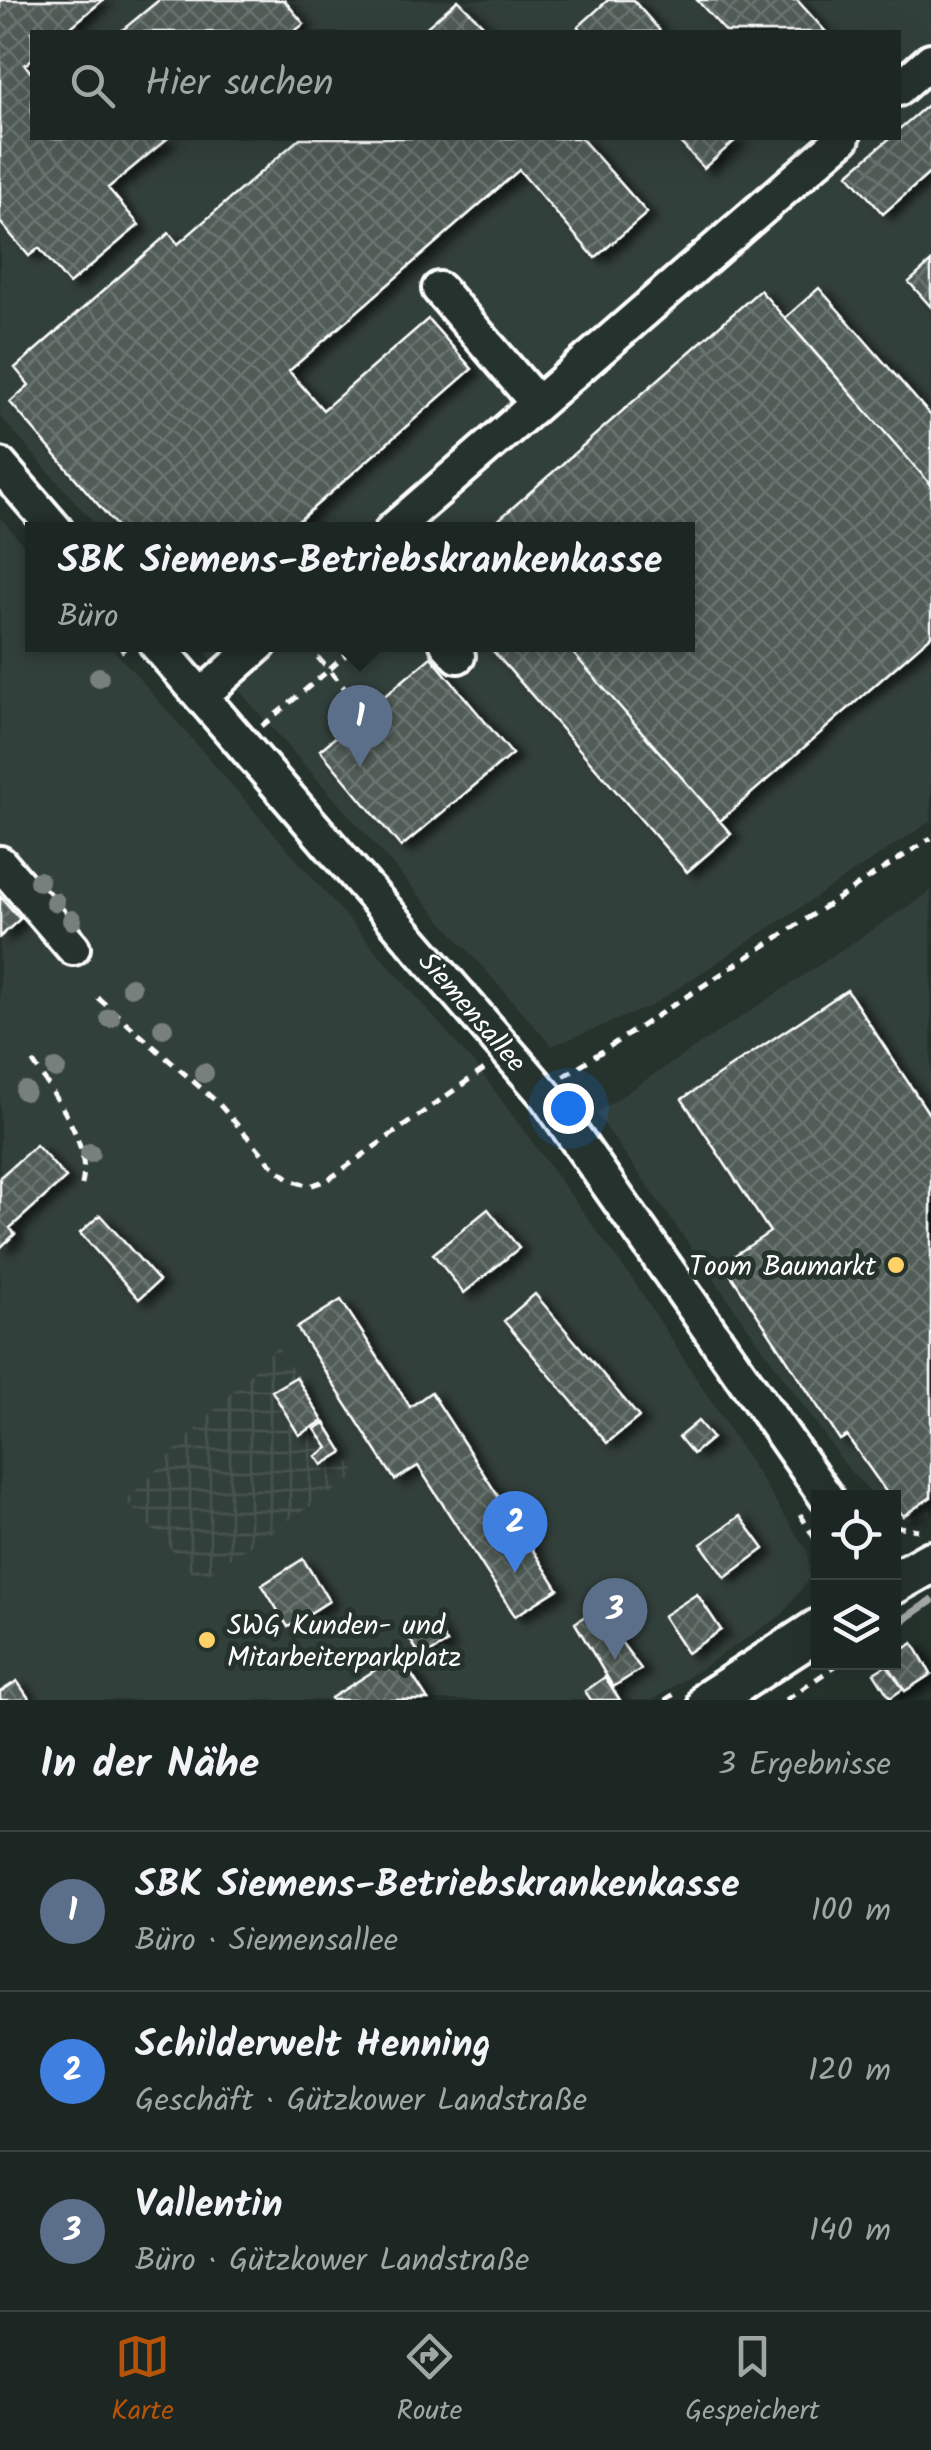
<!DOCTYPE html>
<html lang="de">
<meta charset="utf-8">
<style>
:root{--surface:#1c2622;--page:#29322f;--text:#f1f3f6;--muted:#a0a5a5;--line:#3a4340;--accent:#b45309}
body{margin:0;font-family:Kalam,sans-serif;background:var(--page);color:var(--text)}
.controls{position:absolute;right:30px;bottom:30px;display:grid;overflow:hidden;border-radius:0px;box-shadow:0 10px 40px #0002}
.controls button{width:90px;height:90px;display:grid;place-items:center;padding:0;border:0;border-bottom:2px solid var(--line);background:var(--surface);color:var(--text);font:50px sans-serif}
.you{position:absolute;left:568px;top:1108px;width:35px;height:35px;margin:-25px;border:8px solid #fff;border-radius:50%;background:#1a73e8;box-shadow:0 0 0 15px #1a73e833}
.badge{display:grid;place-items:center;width:65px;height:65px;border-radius:50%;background:var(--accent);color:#fff;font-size:32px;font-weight:700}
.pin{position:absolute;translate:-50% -82px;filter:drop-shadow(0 2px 5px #0008)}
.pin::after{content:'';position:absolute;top:52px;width:35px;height:30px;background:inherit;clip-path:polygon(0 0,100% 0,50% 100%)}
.popup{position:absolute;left:25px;top:522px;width:670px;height:130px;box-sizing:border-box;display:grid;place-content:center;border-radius:0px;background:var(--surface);filter:drop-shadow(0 2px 8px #0005);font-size:32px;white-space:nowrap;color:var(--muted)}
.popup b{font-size:38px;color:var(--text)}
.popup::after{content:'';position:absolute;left:50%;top:100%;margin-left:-20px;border:20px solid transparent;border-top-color:var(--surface)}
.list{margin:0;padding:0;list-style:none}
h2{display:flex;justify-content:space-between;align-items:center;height:130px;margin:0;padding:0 40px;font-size:42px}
h2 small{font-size:32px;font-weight:400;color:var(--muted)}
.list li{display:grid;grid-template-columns:65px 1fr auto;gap:30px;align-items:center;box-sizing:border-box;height:160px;padding:0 40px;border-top:2px solid var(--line)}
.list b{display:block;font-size:38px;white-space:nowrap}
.list p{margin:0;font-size:32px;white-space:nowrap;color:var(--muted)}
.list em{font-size:32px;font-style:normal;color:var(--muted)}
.icon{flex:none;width:55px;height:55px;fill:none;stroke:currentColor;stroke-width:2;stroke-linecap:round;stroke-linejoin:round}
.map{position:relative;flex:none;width:931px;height:1700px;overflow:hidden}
.search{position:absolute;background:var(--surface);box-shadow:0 10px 40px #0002;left:30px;right:30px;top:30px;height:110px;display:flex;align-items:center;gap:25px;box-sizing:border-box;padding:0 35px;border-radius:0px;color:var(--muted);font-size:38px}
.sheet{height:610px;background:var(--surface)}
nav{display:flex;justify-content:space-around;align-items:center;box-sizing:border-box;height:140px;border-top:2px solid var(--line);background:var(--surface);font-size:28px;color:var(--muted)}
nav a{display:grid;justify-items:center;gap:5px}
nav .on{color:var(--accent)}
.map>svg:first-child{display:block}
.built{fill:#333f3a;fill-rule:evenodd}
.industrial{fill:url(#industrial-grid)}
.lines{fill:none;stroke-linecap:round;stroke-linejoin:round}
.stream{stroke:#a4a9a7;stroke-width:8}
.building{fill:url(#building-cross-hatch);stroke:#fff;stroke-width:2.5;filter:url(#shadow)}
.minor-casing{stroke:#fff;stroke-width:40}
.major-casing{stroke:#fff;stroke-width:48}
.path{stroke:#fff;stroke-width:5;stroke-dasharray:10 8;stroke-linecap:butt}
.minor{stroke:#26332d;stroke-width:32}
.major{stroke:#26332d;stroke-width:40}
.tree{fill:#78807d}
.poi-dot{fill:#ffd166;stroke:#26332d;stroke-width:4}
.labels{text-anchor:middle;stroke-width:10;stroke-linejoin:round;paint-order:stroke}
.street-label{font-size:28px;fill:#fff;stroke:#26332d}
.poi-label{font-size:28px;fill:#fff;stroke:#26332d;text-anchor:end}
</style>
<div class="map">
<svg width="931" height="1700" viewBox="0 0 931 1700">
<defs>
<pattern id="industrial-grid" width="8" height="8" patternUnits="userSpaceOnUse" patternTransform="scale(2.5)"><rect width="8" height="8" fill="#333f3a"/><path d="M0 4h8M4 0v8" fill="none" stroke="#47524e"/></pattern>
<pattern id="building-cross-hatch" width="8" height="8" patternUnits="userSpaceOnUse" patternTransform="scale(2.5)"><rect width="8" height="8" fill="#515c57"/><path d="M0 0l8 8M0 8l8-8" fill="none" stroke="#6b7470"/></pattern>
<filter id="shadow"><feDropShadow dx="9" dy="5" stdDeviation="5" flood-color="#0009"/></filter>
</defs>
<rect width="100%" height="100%" fill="#26332d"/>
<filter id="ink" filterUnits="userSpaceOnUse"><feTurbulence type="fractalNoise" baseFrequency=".01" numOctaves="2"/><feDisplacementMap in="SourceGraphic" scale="20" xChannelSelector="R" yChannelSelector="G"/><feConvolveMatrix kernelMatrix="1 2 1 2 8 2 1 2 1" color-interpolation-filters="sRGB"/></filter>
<g filter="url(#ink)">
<path class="built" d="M 0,0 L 931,0 L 931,821 L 651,1006 L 552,1046 L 199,645 L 688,644 L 688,530 L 99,529 L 0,416 ZM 32,32 L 898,32 L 898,138 L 32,138 Z
M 0,517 L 32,555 L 32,644 L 110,645 L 478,1068 L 637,1286 L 808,1552 L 809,1579 L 782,1615 L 653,1700 L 0,1700 Z
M 931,891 L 931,1514 L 907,1521 L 894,1512 L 894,1498 L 876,1497 L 849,1470 L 596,1113 Z"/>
<path class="industrial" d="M 277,1346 L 358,1475 L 199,1579 L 126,1501 Z"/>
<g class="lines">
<path class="stream" d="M 894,1626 L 931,1601"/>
</g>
<path class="building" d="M 0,0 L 103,0 L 65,32 L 32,32 L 32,59 L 25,65 L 32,74 L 32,138 L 168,138 L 108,188 L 139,225 L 69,284 L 39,248 L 29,256 L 0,222 Z
M 159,0 L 284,0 L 304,24 L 293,32 L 120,32 Z
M 458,0 L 490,32 L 421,32 Z
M 608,0 L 633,0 L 661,32 L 584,32 L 578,27 Z
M 697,0 L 797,0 L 826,32 L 726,32 Z
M 931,102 L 931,172 L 883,214 L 848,174 L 890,138 L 898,138 L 898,130 Z
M 300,138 L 581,138 L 647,213 L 595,258 L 519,170 L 289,371 L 323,410 L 428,319 L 472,369 L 288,530 L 120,530 L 10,402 L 29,385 L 15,368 L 169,233 L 178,244 Z
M 676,138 L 738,138 L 704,168 Z
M 931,262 L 931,307 L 909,282 Z
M 819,288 L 931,416 L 931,485 L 785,318 Z
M 760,290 L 931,485 L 931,636 L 720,821 L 565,644 L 688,644 L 688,530 L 487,530 Z
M 487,644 L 565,644 L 731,834 L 687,872 Z
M 431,657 L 512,754 L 401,847 L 320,750 Z
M 0,896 L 20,919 L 0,937 Z
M 847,990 L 931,1117 L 931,1497 L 903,1516 L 847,1436 L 840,1440 L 723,1263 L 770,1232 L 682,1099 Z
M 36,1145 L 66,1178 L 10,1228 L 15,1234 L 0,1248 L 0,1177 Z
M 488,1209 L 519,1248 L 464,1293 L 433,1254 Z
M 100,1215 L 159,1281 L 139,1299 L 80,1233 Z
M 535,1294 L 639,1417 L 607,1443 L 504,1321 Z
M 341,1300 L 410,1407 L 431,1392 L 558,1589 L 515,1616 L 418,1466 L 395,1480 L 297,1328 Z
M 296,1377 L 323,1421 L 299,1435 L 272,1391 Z
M 698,1421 L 712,1438 L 693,1454 L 679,1437 Z
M 325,1423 L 343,1452 L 322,1465 L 316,1456 L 328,1448 L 315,1429 Z
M 740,1516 L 764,1549 L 725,1578 L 701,1544 Z
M 303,1559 L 329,1601 L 288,1627 L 262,1585 Z
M 697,1594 L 721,1630 L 687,1653 L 663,1616 Z
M 596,1608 L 641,1669 L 613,1687 L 575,1623 Z
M 434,1622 L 447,1643 L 422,1658 L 409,1638 Z
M 913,1643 L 931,1674 L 905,1691 L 886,1662 L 894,1662 L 894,1656 Z
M 399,1655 L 428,1700 L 332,1700 L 331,1698 Z
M 887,1665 L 903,1689 L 890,1698 L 874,1673 Z
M 605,1677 L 620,1700 L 591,1700 L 585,1691 Z
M 17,1681 L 30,1700 L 0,1700 L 0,1692 Z"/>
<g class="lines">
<g class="minor-casing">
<g id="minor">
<path d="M 898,89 L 931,60"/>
<path d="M 439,289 L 537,403"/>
<path d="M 0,465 L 56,530"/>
<path d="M 392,530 L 843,138"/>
<path id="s1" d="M 156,644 L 546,1096 L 827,1498"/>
<path d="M 447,644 L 458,656"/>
<path d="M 201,696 L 260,644"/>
<path d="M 0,863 L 73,948"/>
</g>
</g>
<g class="major-casing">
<path id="major" d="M 894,1583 L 931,1562
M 710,1700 L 818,1630"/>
</g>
<path class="path" d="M 118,644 L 129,658
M 306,644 L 329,670 L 358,644
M 262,726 L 329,670 L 365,712
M 98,998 L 218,1103 L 275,1168 L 293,1181 L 310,1186 L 329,1179 L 487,1067
M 33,1062 C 55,1097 96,1148 80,1191
M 564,1076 L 931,838
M 800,1514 L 818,1544
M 894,1526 L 918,1530
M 665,1700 L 679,1691
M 786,1700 L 841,1662"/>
<use href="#minor" class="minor"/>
<use href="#major" class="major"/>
</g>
<g class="tree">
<circle cx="99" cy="677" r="10"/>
<circle cx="39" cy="881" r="10"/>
<circle cx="55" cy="902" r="10"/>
<circle cx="72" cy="920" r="10"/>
<circle cx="131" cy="987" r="10"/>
<circle cx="110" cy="1018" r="10"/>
<circle cx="163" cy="1028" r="10"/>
<circle cx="56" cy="1069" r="10"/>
<circle cx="204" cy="1073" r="10"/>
<circle cx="25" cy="1091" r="10"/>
<circle cx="90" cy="1153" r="10"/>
</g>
</g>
<g class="poi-dot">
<circle cx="896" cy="1265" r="10"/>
<circle cx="207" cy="1640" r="10"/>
</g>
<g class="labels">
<g class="street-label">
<text dy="10" stroke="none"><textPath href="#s1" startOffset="485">Siemensallee</textPath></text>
</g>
<g class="poi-label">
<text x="876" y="1275">Toom Baumarkt</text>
<text x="227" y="1634" text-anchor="start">SWG Kunden- und<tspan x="227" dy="32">Mitarbeiterparkplatz</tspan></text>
</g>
</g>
</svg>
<div class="controls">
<button><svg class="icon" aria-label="locate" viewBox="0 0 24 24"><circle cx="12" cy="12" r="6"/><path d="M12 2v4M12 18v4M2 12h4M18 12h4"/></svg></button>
<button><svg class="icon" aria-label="layers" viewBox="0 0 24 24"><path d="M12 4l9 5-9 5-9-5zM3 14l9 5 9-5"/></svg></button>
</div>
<div class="you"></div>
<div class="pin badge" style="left:360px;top:767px;background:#5c6f8a">1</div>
<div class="popup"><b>SBK Siemens-Betriebskrankenkasse</b>Büro</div>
<div class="pin badge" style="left:515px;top:1573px;background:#3f7fe0">2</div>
<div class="pin badge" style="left:615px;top:1660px;background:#5c6f8a">3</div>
<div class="search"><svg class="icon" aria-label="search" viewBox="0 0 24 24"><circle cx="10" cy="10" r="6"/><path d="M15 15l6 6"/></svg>Hier suchen</div>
</div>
<section class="sheet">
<h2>In der Nähe<small>3 Ergebnisse</small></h2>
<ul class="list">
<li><span class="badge" style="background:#5c6f8a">1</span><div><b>SBK Siemens-Betriebskrankenkasse</b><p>Büro · Siemensallee</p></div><em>100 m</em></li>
<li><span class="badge" style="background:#3f7fe0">2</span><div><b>Schilderwelt Henning</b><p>Geschäft · Gützkower Landstraße</p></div><em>120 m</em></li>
<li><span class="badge" style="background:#5c6f8a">3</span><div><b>Vallentin</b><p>Büro · Gützkower Landstraße</p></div><em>140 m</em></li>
</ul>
</section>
<nav>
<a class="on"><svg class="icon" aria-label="map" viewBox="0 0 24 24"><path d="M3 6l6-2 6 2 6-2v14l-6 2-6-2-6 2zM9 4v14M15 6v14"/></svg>Karte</a>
<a><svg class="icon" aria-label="directions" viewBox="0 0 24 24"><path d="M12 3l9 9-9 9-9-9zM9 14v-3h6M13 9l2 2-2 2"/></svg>Route</a>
<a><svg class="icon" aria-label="saved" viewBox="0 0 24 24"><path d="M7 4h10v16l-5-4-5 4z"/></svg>Gespeichert</a>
</nav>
